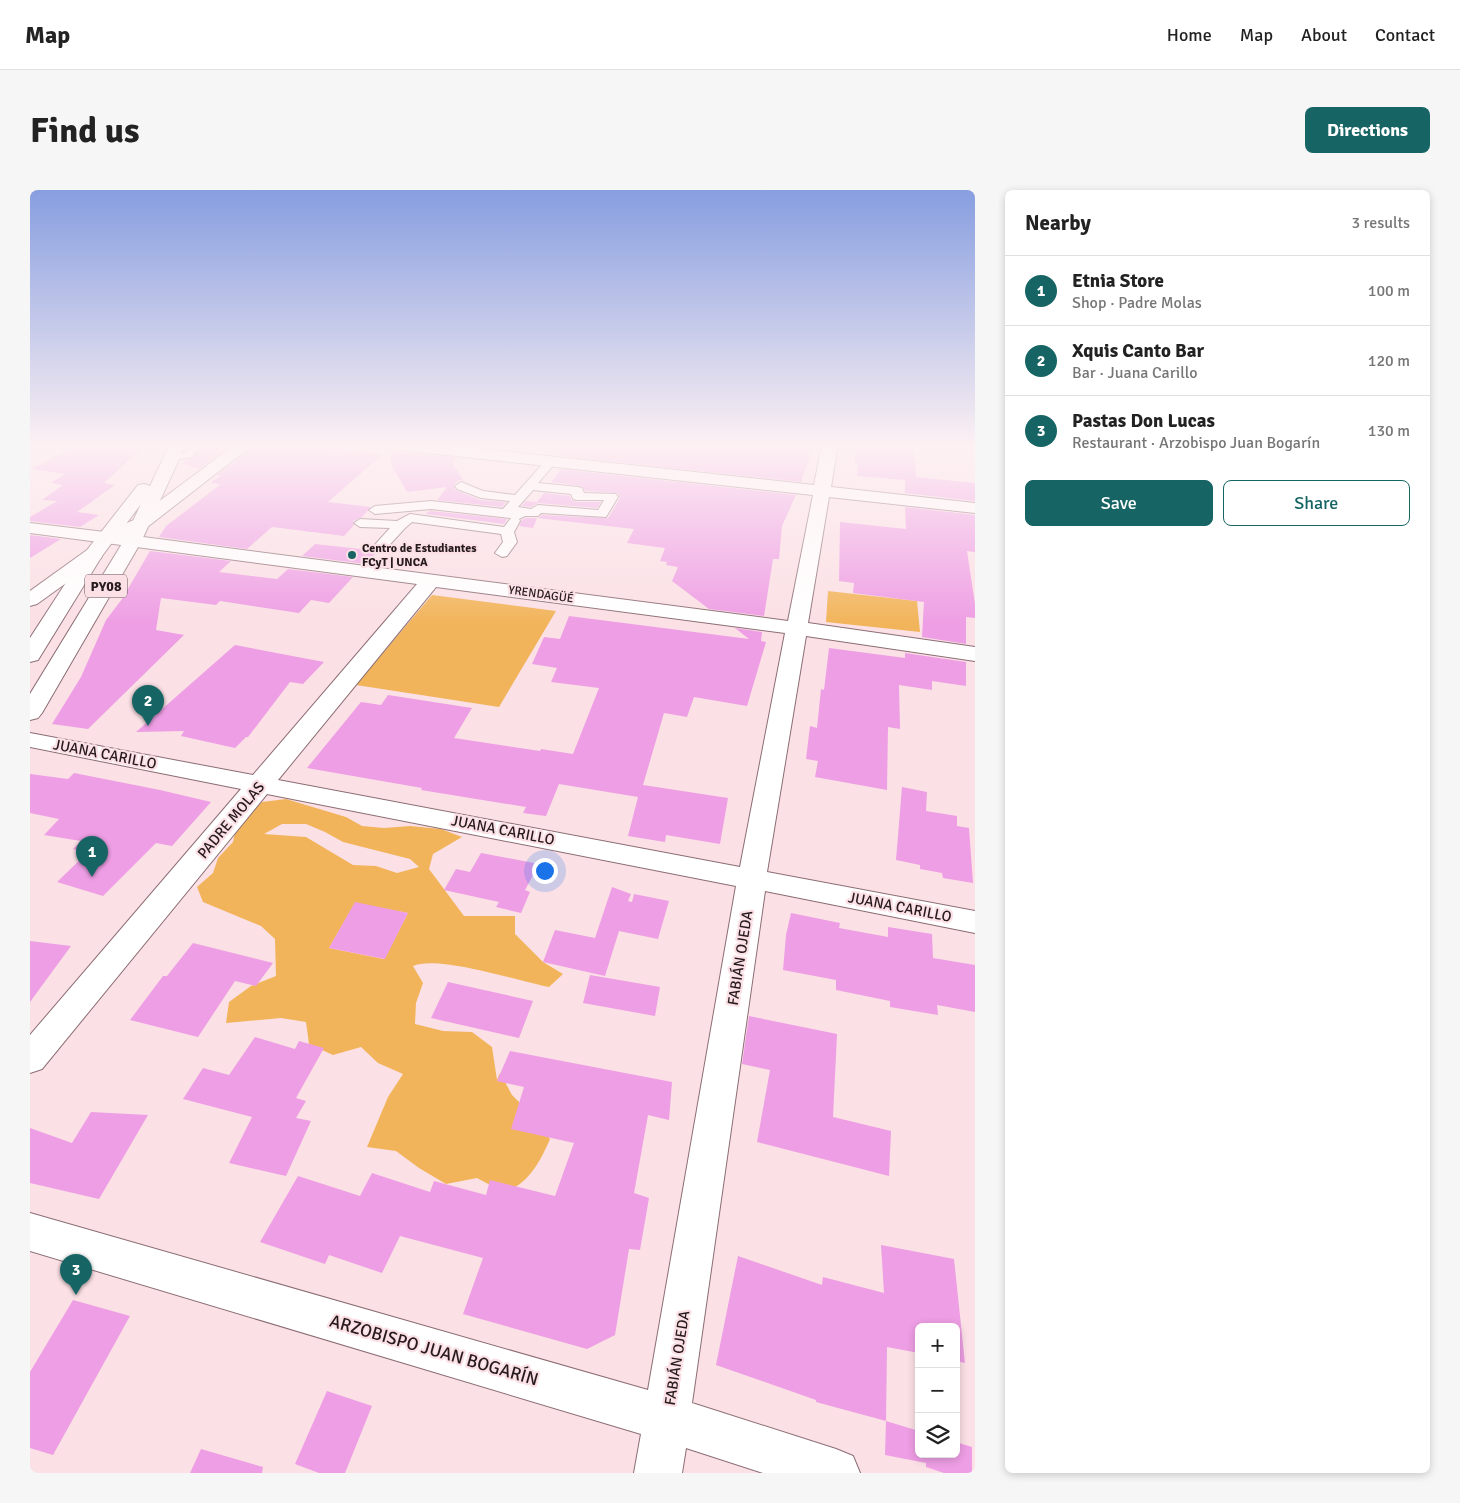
<!DOCTYPE html>
<meta charset="utf-8">
<style>
:root{--surface:#fff;--page:#f6f6f6;--text:#222;--muted:#767676;--line:#e0e0e0;--accent:#166564}
body{margin:0;font-family:Signika,sans-serif;background:var(--page);color:var(--text)}
.controls{position:absolute;right:15px;bottom:15px;display:grid;overflow:hidden;border-radius:8px;box-shadow:0 2px 8px #0003}
.controls button{width:45px;height:45px;display:grid;place-items:center;padding:0;border:0;border-bottom:1px solid var(--line);background:var(--surface);color:var(--text);font:25px sans-serif}
.you{position:absolute;left:514px;top:680px;width:18px;height:18px;margin:-12px;border:4px solid #fff;border-radius:50%;background:#1a73e8;box-shadow:0 0 0 8px #1a73e833}
.badge{display:grid;place-items:center;width:32px;height:32px;border-radius:50%;background:var(--accent);color:#fff;font-size:16px;font-weight:700}
.pin{position:absolute;translate:-50% -41px;filter:drop-shadow(0 1px 2px #0008)}
.pin::after{content:'';position:absolute;top:26px;width:18px;height:15px;background:inherit;clip-path:polygon(0 0,100% 0,50% 100%)}
.list{margin:0;padding:0;list-style:none}
h2{display:flex;justify-content:space-between;align-items:center;height:65px;margin:0;padding:0 20px;font-size:21px}
h2 small{font-size:16px;font-weight:400;color:var(--muted)}
.list li{display:grid;grid-template-columns:32px 1fr auto;gap:15px;align-items:center;box-sizing:border-box;height:70px;padding:0 20px;border-top:1px solid var(--line)}
.list b{display:block;font-size:19px;white-space:nowrap}
.list p{margin:0;font-size:16px;white-space:nowrap;color:var(--muted)}
.list em{font-size:16px;font-style:normal;color:var(--muted)}
.actions{display:flex;gap:10px;padding:15px 20px}
.actions a{flex:1;padding:11px 0;border:1px solid var(--accent);border-radius:8px;text-align:center;font-size:18px;color:var(--accent)}
.actions .main{background:var(--accent);color:#fff}
.icon{flex:none;width:28px;height:28px;fill:none;stroke:currentColor;stroke-width:2;stroke-linecap:round;stroke-linejoin:round}
.map{position:relative;flex:none;width:945px;height:1283px;overflow:hidden;border-radius:8px}
header{display:flex;align-items:center;gap:30px;box-sizing:border-box;height:70px;padding:0 25px;background:var(--surface);border-bottom:1px solid var(--line)}
header strong{font-size:24px}
nav{display:flex;gap:28px;margin-inline-start:auto;font-size:18px}
.intro{display:flex;align-items:center;justify-content:space-between;box-sizing:border-box;height:120px;padding:0 30px}
h1{margin:0;font-size:35px}
.button{padding:12px 22px;border-radius:8px;background:var(--accent);color:#fff;font-size:18px;font-weight:700}
main{display:flex;gap:30px;padding:0 30px}
aside{flex:1;background:var(--surface);border-radius:8px;box-shadow:0 2px 8px #0003}
.map>svg:first-child{display:block}
.green{fill:#f2b45a;fill-rule:evenodd}
.building{fill:#ee9ee4}
.lines{fill:none;stroke-linecap:round;stroke-linejoin:round}
.service-casing{stroke:#8b6e74;stroke-width:2}
.pedestrian-casing{stroke:#8b6e74;stroke-width:2}
.minor-casing{stroke:#8b6e74;stroke-width:2}
.trunk-casing{stroke:#8b6e74;stroke-width:2}
.service{fill:#fff;fill-rule:evenodd}
.pedestrian{fill:#fff;fill-rule:evenodd}
.minor{fill:#fff;fill-rule:evenodd}
.trunk{fill:#fff;fill-rule:evenodd}
.poi-dot{fill:#166564;stroke:#fbe0e5;stroke-width:2}
.labels{text-anchor:middle;stroke-width:4.5;stroke-linejoin:round;paint-order:stroke}
.far-poi-label{font-size:12px;font-weight:bold;fill:#261a1c;stroke:#fbe0e5;text-anchor:start}
.far-street-label{font-size:12px;fill:#261a1c;stroke:#fbe0e5}
.shield{fill:#fbe0e5;stroke:#665558;stroke-width:1}
.shield-label{font-size:14px;font-weight:bold;fill:#261a1c}
.street-label{font-size:15px;fill:#261a1c;stroke:#fbe0e5}
.near-street-label{font-size:18px;fill:#261a1c;stroke:#fbe0e5}
</style>
<header>
<strong>Map</strong>
<nav><a>Home</a><a>Map</a><a>About</a><a>Contact</a></nav>
</header>
<div class="intro"><h1>Find us</h1><a class="button">Directions</a></div>
<main>
<div class="map">
<svg width="945" height="1283" viewBox="0 0 945 1283">
<rect width="100%" height="100%" fill="#fbe0e5"/>
<path class="green" d="M 798,401 L 887,411 L 890,442 L 796,432 Z
M 402,405 L 526,421 L 469,517 L 326,495 Z
M 256,609 L 316,627 L 332,636 L 354,638 L 380,636 L 411,639 L 432,647 L 403,664 L 399,679 L 434,726 L 485,726 L 485,744 L 513,772 L 533,784 L 519,797 C 488,791 408,765 383,776 L 393,793 L 386,813 L 385,834 L 413,841 L 442,842 L 462,857 L 467,890 L 470,883 L 482,905 L 503,926 L 520,949 C 511,970 498,996 473,1002 L 447,988 L 416,994 L 389,978 L 366,961 L 337,957 L 358,907 L 373,884 L 348,873 L 331,857 L 303,865 L 279,854 L 276,832 L 251,828 L 196,833 L 199,812 L 221,796 L 246,786 L 245,749 L 231,736 L 173,712 L 167,697 L 183,683 L 188,668 L 203,652 L 206,638 L 232,612 ZM 252,634 L 276,634 L 295,642 L 313,652 L 380,669 L 389,677 L 367,683 L 346,676 L 323,675 L 276,647 L 234,644 ZM 325,713 L 378,723 L 354,769 L 299,758 Z"/>
<path class="building" d="M 49,254 L 116,254 L 74,293 L 85,295 L 47,322 L 69,325 L 50,337 L 0,331 L 0,327 L 27,311 L 12,310 L 33,295 L 21,293 L 35,284 L 2,279 Z
M 174,254 L 203,254 L 169,279 L 153,274 L 156,270 L 163,268 Z
M 226,254 L 263,254 L 353,264 L 298,312 L 341,317 L 332,327 L 323,331 L 324,335 L 314,346 L 242,337 L 217,359 L 129,347 L 136,336 L 191,294 L 180,293 L 190,286 L 187,285 Z
M 517,254 L 784,254 L 771,292 L 532,266 Z
M 826,254 L 884,254 L 886,287 L 945,293 L 945,311 L 875,303 L 875,290 L 827,286 L 828,274 L 825,274 Z
M 362,261 L 427,268 L 422,273 L 434,291 L 430,290 L 424,294 L 425,300 L 450,310 L 476,312 L 472,317 L 407,310 L 417,297 L 377,302 L 361,274 Z
M 531,279 L 766,305 L 752,336 L 749,369 L 743,369 L 734,426 L 679,419 L 642,391 L 648,377 L 636,375 L 637,372 L 630,371 L 635,358 L 597,353 L 604,339 L 507,328 L 503,338 L 489,336 L 492,330 L 495,328 L 508,328 L 512,325 L 578,328 L 590,308 L 588,303 L 555,301 L 552,296 L 521,292 Z
M 514,303 L 540,306 L 541,310 L 547,312 L 571,312 L 567,318 L 508,313 L 501,317 L 492,316 L 496,311 L 507,312 Z
M 875,317 L 945,325 L 945,362 L 937,361 L 945,414 L 945,428 L 936,427 L 936,454 L 892,447 L 894,412 L 823,403 L 824,393 L 809,391 L 810,332 L 876,339 Z
M 399,321 L 401,321 L 477,329 L 474,334 L 396,324 Z
M 0,345 L 31,349 L 0,368 Z
M 285,354 L 340,360 L 345,364 L 335,374 L 272,366 Z
M 120,361 L 201,371 L 189,382 L 247,389 L 258,379 L 323,387 L 299,413 L 281,410 L 269,423 L 190,411 L 186,415 L 131,408 L 126,440 L 154,445 L 58,539 L 22,534 L 51,487 L 76,430 L 92,409 Z
M 539,426 L 719,449 L 705,438 L 732,442 L 731,451 L 736,452 L 717,516 L 664,507 L 657,527 L 634,523 L 613,595 L 698,608 L 690,654 L 636,645 L 635,652 L 598,646 L 608,607 L 529,594 L 516,626 L 493,623 L 496,617 L 391,600 L 392,598 L 277,578 L 331,512 L 351,515 L 358,505 L 442,518 L 424,548 L 510,561 L 511,559 L 543,564 L 569,498 L 521,492 L 527,478 L 502,474 L 514,447 L 530,449 Z
M 205,455 L 294,472 L 273,494 L 260,492 L 218,547 L 216,547 L 205,558 L 151,546 L 154,541 L 106,542 Z
M 799,458 L 875,468 L 875,463 L 936,472 L 936,496 L 902,491 L 902,500 L 869,495 L 870,539 L 858,537 L 857,600 L 785,587 L 788,571 L 776,569 L 780,536 L 787,538 L 791,499 L 794,500 Z
M 44,583 L 130,600 L 181,612 L 142,656 L 126,653 L 73,706 L 27,692 L 57,663 L 43,659 L 51,651 L 14,645 L 29,629 L 0,623 L 0,584 L 38,589 Z
M 872,597 L 897,602 L 896,621 L 927,626 L 927,636 L 939,638 L 943,693 L 913,688 L 912,683 L 890,679 L 890,675 L 866,670 Z
M 451,663 L 509,674 L 495,700 L 500,702 L 491,723 L 466,717 L 469,712 L 414,700 L 426,679 L 440,682 Z
M 582,697 L 601,704 L 598,711 L 602,712 L 604,704 L 639,711 L 628,749 L 589,741 L 575,786 L 513,772 L 525,740 L 565,748 Z
M 325,712 L 378,723 L 355,769 L 299,758 Z
M 761,723 L 810,733 L 809,738 L 858,747 L 858,737 L 902,744 L 903,768 L 945,775 L 945,822 L 907,815 L 908,825 L 860,817 L 860,811 L 806,800 L 806,790 L 753,780 L 756,745 Z
M 0,751 L 41,756 L 0,812 Z
M 163,753 L 243,773 L 226,796 L 205,791 L 168,847 L 100,830 L 133,786 L 137,786 Z
M 560,785 L 630,797 L 625,826 L 553,813 Z
M 418,792 L 503,811 L 489,848 L 401,828 Z
M 719,826 L 807,844 L 803,927 L 861,941 L 859,986 L 727,952 L 740,880 L 712,874 Z
M 225,847 L 265,859 L 269,851 L 294,858 L 266,908 L 276,911 L 266,928 L 281,931 L 256,986 L 199,973 L 222,927 L 153,909 L 173,878 L 199,885 Z
M 480,861 L 642,892 L 639,930 L 618,925 L 604,1003 L 619,1008 L 610,1060 L 599,1059 L 585,1145 L 557,1159 L 433,1124 L 453,1068 L 370,1046 L 352,1083 L 299,1065 L 295,1074 L 230,1052 L 268,986 L 330,1006 L 342,983 L 400,1002 L 404,991 L 456,1005 L 460,990 L 525,1006 L 544,953 L 481,939 L 494,897 L 467,891 Z
M 61,922 L 118,925 L 69,1009 L 0,993 L 0,938 L 42,953 Z
M 851,1055 L 924,1069 L 935,1173 L 926,1171 L 926,1137 L 889,1137 L 889,1163 L 857,1157 L 856,1231 L 786,1212 L 786,1210 L 686,1175 L 708,1066 L 792,1095 L 793,1087 L 854,1103 Z
M 43,1110 L 100,1126 L 23,1265 L 0,1258 L 0,1182 Z
M 297,1201 L 342,1216 L 315,1283 L 289,1283 L 265,1274 Z
M 856,1231 L 889,1241 L 889,1264 L 926,1264 L 926,1252 L 942,1257 L 942,1283 L 914,1283 L 896,1277 L 896,1273 L 855,1265 Z
M 171,1259 L 233,1277 L 232,1283 L 160,1283 Z"/>
<g class="lines">
<g class="service-casing">
<path id="service" d="M 164,254 L 172,254 L 162,267 L 140,271 L 136,269 L 156,263 Z"/>
</g>
<g class="pedestrian-casing">
<path id="pedestrian" d="M 522,267 L 528,270 L 508,293 L 548,297 L 552,298 L 554,303 L 586,304 L 588,307 L 576,327 L 511,323 L 508,326 L 495,326 L 489,329 L 490,331 L 484,342 L 487,352 L 477,366 L 472,367 L 465,363 L 473,352 L 471,344 L 382,332 L 375,338 L 353,362 L 348,363 L 341,359 L 360,338 L 330,337 L 324,333 L 330,329 L 367,331 L 380,324 L 474,337 L 481,328 L 401,319 L 345,324 L 339,320 L 345,316 L 401,311 L 473,319 L 480,311 L 451,308 L 427,299 L 425,296 L 431,292 L 453,301 L 485,305 L 518,268 ZM 503,300 L 541,304 L 543,309 L 547,310 L 574,310 L 568,320 L 508,315 L 501,319 L 488,317 Z"/>
</g>
<g class="minor-casing">
<path id="minor" d="M 206,254 L 224,254 L 116,338 L 98,345 L 758,431 L 783,305 L 361,259 L 356,257 L 353,254 L 407,254 L 784,295 L 792,254 L 808,254 L 801,297 L 945,313 L 945,323 L 799,307 L 778,433 L 945,457 L 945,471 L 776,446 L 737,682 L 945,721 L 945,743 L 735,701 L 662,1213 L 806,1259 L 823,1266 L 830,1283 L 733,1283 L 656,1258 L 652,1283 L 604,1283 L 611,1244 L 0,1061 L 0,1023 L 618,1200 L 706,696 L 237,604 L 12,879 L 0,883 L 0,845 L 211,599 L 0,557 L 0,543 L 223,585 L 387,394 L 0,343 L 0,333 L 83,343 L 85,338 L 104,330 ZM 406,397 L 755,443 L 710,677 L 248,590 Z
M 64,358 L 71,360 L 73,364 L 71,368 L 7,414 L 0,416 L 0,401 L 57,360 Z"/>
</g>
<g class="trunk-casing">
<path id="trunk" d="M 140,254 L 156,254 L 111,352 L 12,523 L 8,528 L 0,530 L 0,504 L 93,352 L 111,314 L 72,366 L 8,470 L 0,472 L 0,448 L 57,360 L 108,295 L 114,294 L 120,296 Z"/>
</g>
<use href="#service" class="service"/>
<use href="#pedestrian" class="pedestrian"/>
<use href="#minor" class="minor"/>
<use href="#trunk" class="trunk"/>
</g>
<linearGradient id="sky" x2="0" y2="1"><stop stop-color="#879ee0"/><stop offset="0.59" stop-color="#fdf1f3"/><stop offset="1" stop-color="#fdf1f3" stop-opacity="0"/></linearGradient>
<rect width="945" height="434" fill="url(#sky)"/>
<circle class="poi-dot" cx="322" cy="365" r="5"/>
<g class="labels">
<g class="far-poi-label">
<text x="332" y="362">Centro de Estudiantes<tspan x="332" dy="14">FCyT | UNCA</tspan></text>
</g>
<g class="far-street-label">
<text transform="translate(511 404) rotate(8)" y="4">YRENDAGÜÉ</text>
</g>
<rect class="shield" x="55" y="384.5" width="42" height="23" rx="4"/>
<g class="shield-label">
<text x="76" y="401">PY08</text>
</g>
<g class="street-label">
<text transform="translate(75 564) rotate(11)" y="5">JUANA CARILLO</text>
<text transform="translate(201 630) rotate(-50)" y="5">PADRE MOLAS</text>
<text transform="translate(473 640) rotate(11)" y="5">JUANA CARILLO</text>
<text transform="translate(870 717) rotate(11)" y="5">JUANA CARILLO</text>
<text transform="translate(710 768) rotate(-81)" y="5">FABIÁN OJEDA</text>
<text transform="translate(647 1168) rotate(-81)" y="5">FABIÁN OJEDA</text>
</g>
<g class="near-street-label">
<text transform="translate(404 1160) rotate(16)" y="6">ARZOBISPO JUAN BOGARÍN</text>
</g>
</g>
</svg>
<div class="controls">
<button>+</button>
<button>−</button>
<button><svg class="icon" aria-label="layers" viewBox="0 0 24 24"><path d="M12 4l9 5-9 5-9-5zM3 14l9 5 9-5"/></svg></button>
</div>
<div class="you"></div>
<div class="pin badge" style="left:62px;top:687px">1</div>
<div class="pin badge" style="left:118px;top:536px">2</div>
<div class="pin badge" style="left:46px;top:1105px">3</div>
</div>
<aside>
<h2>Nearby<small>3 results</small></h2>
<ul class="list">
<li><span class="badge">1</span><div><b>Etnia Store</b><p>Shop · Padre Molas</p></div><em>100 m</em></li>
<li><span class="badge">2</span><div><b>Xquis Canto Bar</b><p>Bar · Juana Carillo</p></div><em>120 m</em></li>
<li><span class="badge">3</span><div><b>Pastas Don Lucas</b><p>Restaurant · Arzobispo Juan Bogarín</p></div><em>130 m</em></li>
</ul>
<div class="actions"><a class="main">Save</a><a>Share</a></div>
</aside>
</main>
